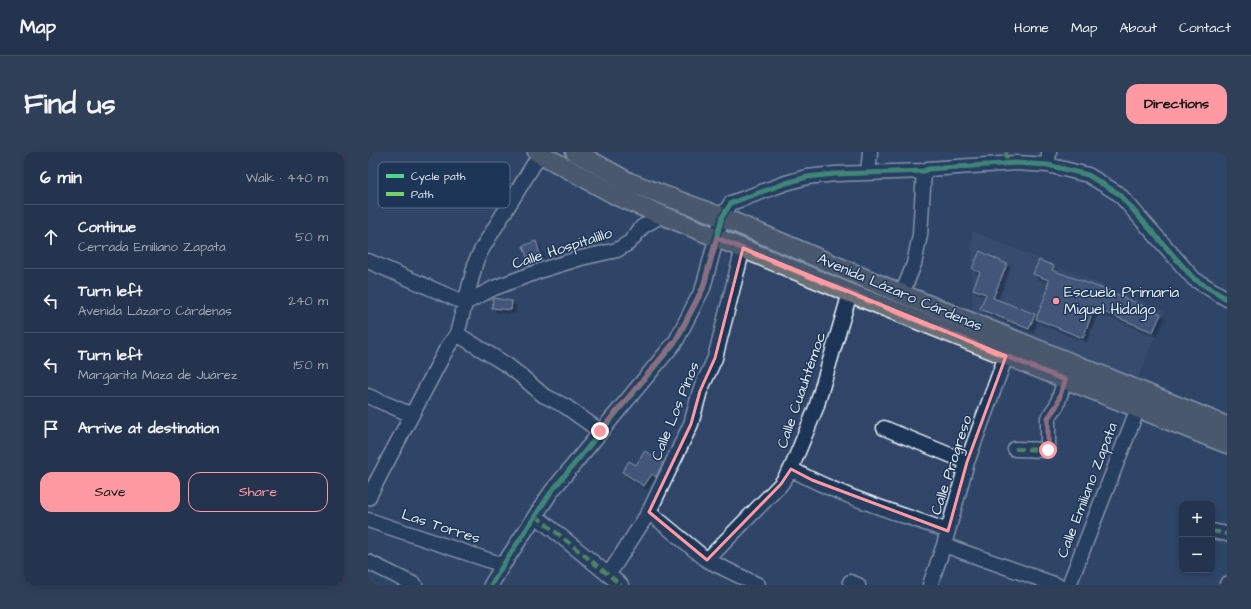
<!DOCTYPE html>
<meta charset="utf-8">
<style>
:root{--surface:#24344e;--page:#303f58;--text:#f1f3f6;--muted:#a3aab6;--line:#414f66;--accent:#ff9aa2}
body{margin:0;font-family:"Architects Daughter",sans-serif;background:var(--page);color:var(--text)}
.controls{position:absolute;right:12px;bottom:12px;display:grid;overflow:hidden;border-radius:8px;box-shadow:0 2px 6px #0003}
.controls button{width:36px;height:36px;display:grid;place-items:center;padding:0;border:0;border-bottom:1px solid var(--line);background:var(--surface);color:var(--text);font:20px sans-serif}
.stop{position:absolute;width:12px;height:12px;margin:-9px;border:3px solid #ff9aa2;border-radius:50%;background:#fff}
.stop.end{background:#ff9aa2;border-color:#fff;box-shadow:0 1px 4px #0008}
.list{margin:0;padding:0;list-style:none}
h2{display:flex;justify-content:space-between;align-items:center;height:52px;margin:0;padding:0 16px;font-size:17px}
h2 small{font-size:13px;font-weight:400;color:var(--muted)}
.list li{display:grid;grid-template-columns:26px 1fr auto;gap:12px;align-items:center;box-sizing:border-box;height:64px;padding:0 16px;border-top:1px solid var(--line)}
.list b{display:block;font-size:15px;white-space:nowrap}
.list p{margin:0;font-size:13px;white-space:nowrap;color:var(--muted)}
.list em{font-size:13px;font-style:normal;color:var(--muted)}
.actions{display:flex;gap:8px;padding:12px 16px}
.actions a{flex:1;padding:9px 0;border:1px solid var(--accent);border-radius:12px;text-align:center;font-size:14px;color:var(--accent)}
.actions .main{background:var(--accent);color:#111}
.icon{flex:none;width:22px;height:22px;fill:none;stroke:currentColor;stroke-width:2;stroke-linecap:round;stroke-linejoin:round}
.map{position:relative;flex:none;width:859px;height:433px;overflow:hidden;border-radius:12px}
header{display:flex;align-items:center;gap:24px;box-sizing:border-box;height:56px;padding:0 20px;background:var(--surface);border-bottom:1px solid var(--line)}
header strong{font-size:19px}
nav{display:flex;gap:22px;margin-inline-start:auto;font-size:14px}
.intro{display:flex;align-items:center;justify-content:space-between;box-sizing:border-box;height:96px;padding:0 24px}
h1{margin:0;font-size:28px}
.button{padding:10px 18px;border-radius:12px;background:var(--accent);color:#111;font-size:14px;font-weight:700}
main{display:flex;gap:24px;padding:0 24px}
aside{flex:1;background:var(--surface);border-radius:12px;box-shadow:0 2px 6px #0003}
.map>svg:first-child{display:block}
.built{fill:#405377}
.building{fill:#5b6b8f;stroke:#e8f1f8;filter:url(#shadow)}
.lines{fill:none;stroke-linecap:round;stroke-linejoin:round}
.minor-casing{stroke:#e8f1f8;stroke-width:17}
.major-casing{stroke:#e8f1f8;stroke-width:21}
.minor{stroke:#1d3557;stroke-width:14}
.major{stroke:#6a7074;stroke-width:18}
.quiet{stroke:#78d068;stroke-width:4;stroke-dasharray:8 4;stroke-linecap:butt}
.cycleway-casing{stroke:#1d3557;stroke-width:8}
.cycleway{stroke:#53d58f;stroke-width:5}
.route{stroke:#ff9aa2;stroke-width:5}
.marked{fill:none;stroke:#ff9aa2;stroke-width:3;stroke-linejoin:round}
.poi-dot{fill:#ff9aa2;stroke:#1d3557;stroke-width:1.5}
.labels{text-anchor:middle;stroke-width:3;stroke-linejoin:round;paint-order:stroke}
.street-label{font-size:15px;fill:#e8f1f8;stroke:#1d3557}
.poi-label{font-size:15px;fill:#e8f1f8;stroke:#1d3557;text-anchor:start}
.key{fill:#1d3557;stroke:#5a6d87;stroke-width:1}
.key-label{font-size:11px;fill:#e8f1f8}
</style>
<header>
<strong>Map</strong>
<nav><a>Home</a><a>Map</a><a>About</a><a>Contact</a></nav>
</header>
<div class="intro"><h1>Find us</h1><a class="button">Directions</a></div>
<main>
<aside>
<h2>6 min<small>Walk · 440 m</small></h2>
<ul class="list">
<li><svg class="icon" aria-label="ahead" viewBox="0 0 24 24"><path d="M12 20V5M6 11l6-6 6 6"/></svg><div><b>Continue</b><p>Cerrada Emiliano Zapata</p></div><em>50 m</em></li>
<li><svg class="icon" aria-label="left" viewBox="0 0 24 24"><path d="M17 20v-9H6M10 6l-5 5 5 5"/></svg><div><b>Turn left</b><p>Avenida Lázaro Cárdenas</p></div><em>240 m</em></li>
<li><svg class="icon" aria-label="left" viewBox="0 0 24 24"><path d="M17 20v-9H6M10 6l-5 5 5 5"/></svg><div><b>Turn left</b><p>Margarita Maza de Juárez</p></div><em>150 m</em></li>
<li><svg class="icon" aria-label="arrive" viewBox="0 0 24 24"><path d="M6 21V4h12l-3 4 3 4H6"/></svg><div><b>Arrive at destination</b></div></li>
</ul>
<div class="actions"><a class="main">Save</a><a>Share</a></div>
</aside>
<div class="map">
<svg width="859" height="433" viewBox="0 0 859 433">
<defs>
<filter id="shadow"><feDropShadow dx="3.5" dy="3.5" stdDeviation="1" flood-color="#0009"/></filter>
</defs>
<rect width="100%" height="100%" fill="#304568"/>
<filter id="ink" filterUnits="userSpaceOnUse"><feTurbulence type="fractalNoise" baseFrequency=".025" numOctaves="2"/><feDisplacementMap in="SourceGraphic" scale="8" xChannelSelector="R" yChannelSelector="G"/><feConvolveMatrix kernelMatrix="1 2 1 2 8 2 1 2 1" color-interpolation-filters="sRGB"/></filter>
<g filter="url(#ink)">
<path class="built" d="M 604,79 L 797,159 L 769,229 L 605,162 Z"/>
<path class="building" d="M 168,89 L 174,109 L 162,114 L 155,94 Z
M 612,99 L 639,112 L 625,146 L 667,162 L 661,177 L 612,157 L 618,142 L 605,137 L 612,120 L 604,117 Z
M 671,108 L 686,114 L 684,118 L 741,139 L 793,162 L 785,180 L 726,156 L 715,186 L 668,167 L 680,137 L 679,136 L 681,128 L 665,122 Z
M 125,146 L 144,149 L 143,158 L 124,156 Z
M 277,299 L 295,311 L 288,325 L 284,322 L 276,334 L 254,320 L 261,309 L 268,313 Z"/>
<g class="lines">
<g class="minor-casing">
<path id="minor" d="M 680,13 L 681,0
M 500,21 L 502,0
M 0,109 L 97,151
M 534,142 L 546,112 L 552,83 L 556,19
M 97,151 L 126,136 L 177,117 L 213,106 L 249,98 L 262,90 L 274,75 L 294,63
M 89,182 L 139,213 L 152,223 L 175,243 L 197,254 L 232,279
M 0,244 L 44,263
M 516,276 L 599,310
M 647,297 L 680,298 L 680,266 L 689,253 L 697,227
M 423,317 C 472,344 527,360 580,379
M 0,346 L 79,196 L 89,182 L 108,109 L 115,95 L 172,2
M 281,360 L 339,408 L 390,433
M 168,364 L 253,433
M 0,368 L 135,413
M 844,379 L 859,382
M 576,393 L 689,433
M 339,408 L 413,332 L 423,317 L 448,256 L 482,141
M 0,410 L 47,433
M 241,422 L 281,360 L 323,272 L 332,239 L 347,206 L 375,96
M 482,430 L 490,433
M 123,433 L 135,413 L 183,340 L 308,189 L 335,136 L 354,65 L 363,51 L 418,31 L 439,25 L 467,22 L 556,19 L 560,17 L 648,11 L 680,13 L 720,23 L 751,42 L 826,127 L 859,147
M 562,433 L 576,393 L 599,310 L 638,204
M 701,433 L 770,256
M 859,433 L 859,432"/>
</g>
<g class="major-casing">
<path id="major" d="M 169,0 L 251,45 L 294,63 L 482,141 L 859,292
M 207,0 L 261,30 L 354,65 L 534,142 L 859,274"/>
</g>
<use href="#minor" class="minor"/>
<use href="#major" class="major"/>
<path class="quiet" d="M 638,0 L 639,12
M 647,297 L 680,298 L 680,266 L 689,253 L 697,227
M 168,364 L 253,433
M 844,379 L 859,382"/>
<g class="cycleway-casing">
<path id="cycleway" d="M 123,433 L 135,413 L 183,340 L 308,189 L 335,136 L 354,65 L 363,51 L 418,31 L 439,25 L 467,22 L 556,19 L 560,17 L 648,11 L 680,13 L 720,23 L 751,42 L 826,127 L 859,147"/>
</g>
<use href="#cycleway" class="cycleway"/>
</g>
</g>
<g class="lines" filter="url(#ink)">
<path class="route" d="M 232,279 L 308,188 L 335,136 L 349,86 L 482,141 L 697,228 L 689,253 L 680,266 L 680,298"/>
</g>
<path d="M0 0H859V433H0ZM 375,96 L 638,204 L 599,310 L 580,379 L 444,328 L 423,317 L 413,332 L 339,408 L 281,360 L 323,272 L 332,239 L 347,206 Z" fill="#304568" fill-opacity=".55" fill-rule="evenodd"/>
<path class="marked" d="M 375,96 L 638,204 L 599,310 L 580,379 L 444,328 L 423,317 L 413,332 L 339,408 L 281,360 L 323,272 L 332,239 L 347,206 Z"/>
<circle class="poi-dot" cx="688" cy="149" r="4"/>
<g class="labels">
<g class="street-label">
<text transform="translate(194 96) rotate(-18)" y="5">Calle Hospitalillo</text>
<text transform="translate(532 140) rotate(23)" y="5">Avenida Lázaro Cárdenas</text>
<text transform="translate(433 238) rotate(-71)" y="5">Calle Cuauhtémoc</text>
<text transform="translate(307 259) rotate(-68)" y="5">Calle Los Pinos</text>
<text transform="translate(583 313) rotate(-72)" y="5">Calle Progreso</text>
<text transform="translate(719 338) rotate(-69)" y="5">Calle Emiliano Zapata</text>
<text transform="translate(73 374) rotate(18)" y="5">Las Torres</text>
</g>
<g class="poi-label">
<text x="696" y="145">Escuela Primaria<tspan x="696" dy="17">Miguel Hidalgo</tspan></text>
</g>
</g>
<rect x="10" y="10" width="132" height="46" rx="6" class="key"/>
<rect x="18" y="22" width="18" height="4" fill="#53d58f"/>
<rect x="18" y="40" width="18" height="4" fill="#78d068"/>
<g class="key-label">
<text x="43" y="28">Cycle path</text>
<text x="43" y="46">Path</text>
</g>
</svg>
<div class="controls">
<button>+</button>
<button>−</button>
</div>
<div class="stop" style="left:680px;top:298px"></div>
<div class="stop end" style="left:232px;top:279px"></div>
</div>
</main>
